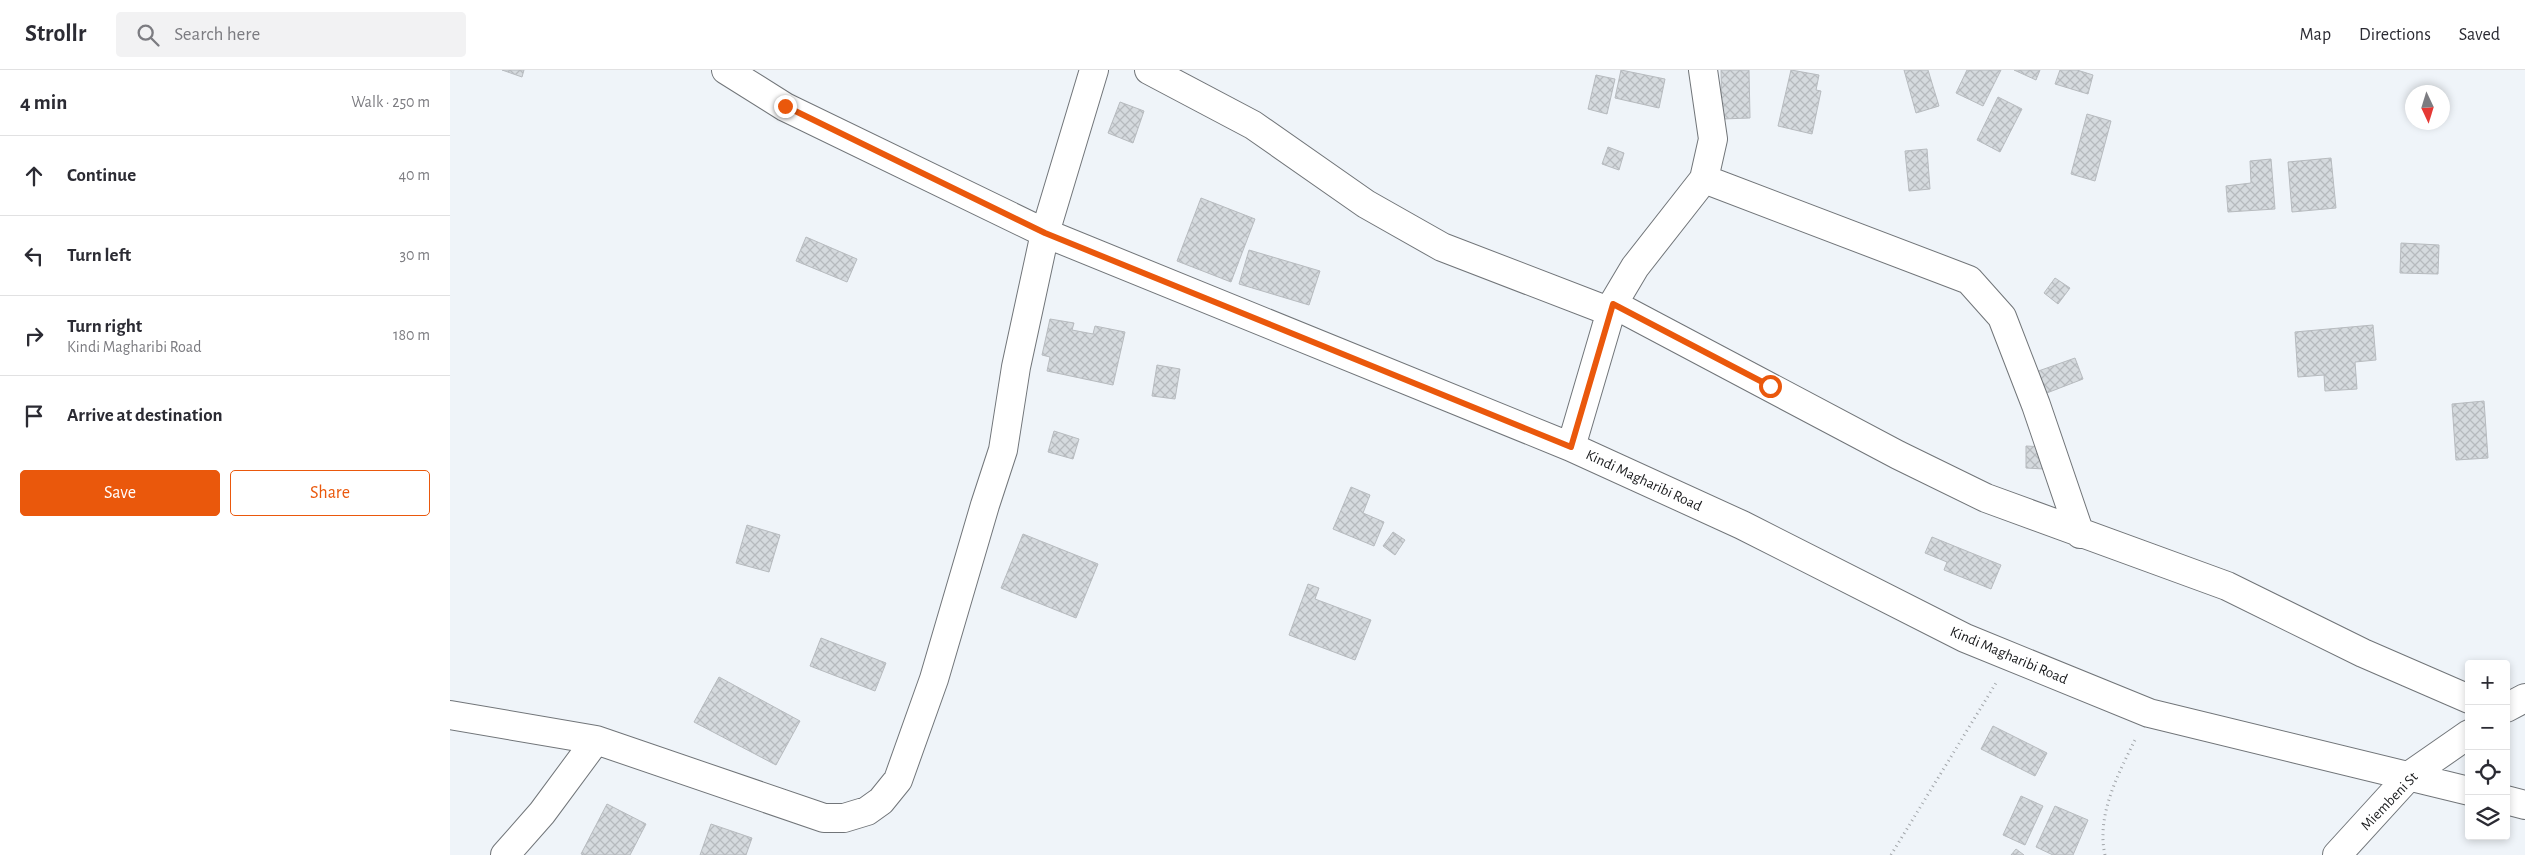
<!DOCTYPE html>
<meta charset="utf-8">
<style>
:root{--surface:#fff;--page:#f2f2f3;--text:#2b2b33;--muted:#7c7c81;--line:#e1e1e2;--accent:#ea580c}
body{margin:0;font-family:"Alegreya Sans",sans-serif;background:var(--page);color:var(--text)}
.controls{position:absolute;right:15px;bottom:15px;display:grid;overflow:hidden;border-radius:5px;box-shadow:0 2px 8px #0003}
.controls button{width:45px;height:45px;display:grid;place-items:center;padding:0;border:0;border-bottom:1px solid var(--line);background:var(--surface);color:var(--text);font:25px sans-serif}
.compass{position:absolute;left:1955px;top:15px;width:45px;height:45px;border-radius:50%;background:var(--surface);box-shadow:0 2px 8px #0003;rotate:176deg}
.stop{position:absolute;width:15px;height:15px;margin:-11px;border:4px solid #ea580c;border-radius:50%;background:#fff}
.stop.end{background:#ea580c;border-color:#fff;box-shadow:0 1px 5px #0008}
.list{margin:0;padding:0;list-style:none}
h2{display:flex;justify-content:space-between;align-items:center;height:65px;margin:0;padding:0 20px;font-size:21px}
h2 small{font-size:16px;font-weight:400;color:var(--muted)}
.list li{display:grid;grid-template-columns:32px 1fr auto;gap:15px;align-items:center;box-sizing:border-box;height:80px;padding:0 20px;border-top:1px solid var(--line)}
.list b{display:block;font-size:19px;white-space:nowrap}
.list p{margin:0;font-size:16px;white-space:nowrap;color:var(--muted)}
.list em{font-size:16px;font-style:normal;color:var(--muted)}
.actions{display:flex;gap:10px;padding:15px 20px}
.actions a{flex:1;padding:11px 0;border:1px solid var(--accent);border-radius:5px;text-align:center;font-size:18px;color:var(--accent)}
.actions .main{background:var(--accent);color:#fff}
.icon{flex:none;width:28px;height:28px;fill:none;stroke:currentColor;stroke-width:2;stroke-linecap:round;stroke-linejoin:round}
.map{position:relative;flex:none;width:2075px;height:785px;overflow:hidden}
header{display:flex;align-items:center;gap:30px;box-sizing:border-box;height:70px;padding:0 25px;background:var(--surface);border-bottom:1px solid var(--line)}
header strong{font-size:24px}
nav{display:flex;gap:28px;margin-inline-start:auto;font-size:18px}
.search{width:350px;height:45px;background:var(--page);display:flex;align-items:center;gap:12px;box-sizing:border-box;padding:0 18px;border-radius:5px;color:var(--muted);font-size:19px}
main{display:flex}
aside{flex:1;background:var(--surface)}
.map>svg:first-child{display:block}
.building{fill:url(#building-cross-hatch);stroke:#b7bbbf}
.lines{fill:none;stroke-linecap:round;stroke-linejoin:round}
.street-casing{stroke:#717579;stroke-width:30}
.path{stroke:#a1a5a9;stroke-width:3;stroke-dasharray:1 4;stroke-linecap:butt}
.street{stroke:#fff;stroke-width:28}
.route{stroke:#ea580c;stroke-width:6}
.labels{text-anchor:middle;stroke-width:4;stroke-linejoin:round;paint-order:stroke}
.street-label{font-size:15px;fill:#191a1c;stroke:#fff}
</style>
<header>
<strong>Strollr</strong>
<div class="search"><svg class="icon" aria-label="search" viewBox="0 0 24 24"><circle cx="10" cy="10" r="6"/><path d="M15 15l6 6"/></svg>Search here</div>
<nav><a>Map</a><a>Directions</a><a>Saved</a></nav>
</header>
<main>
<aside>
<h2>4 min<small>Walk · 250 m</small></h2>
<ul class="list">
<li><svg class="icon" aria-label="ahead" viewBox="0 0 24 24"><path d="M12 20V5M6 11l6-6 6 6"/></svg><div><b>Continue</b></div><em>40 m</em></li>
<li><svg class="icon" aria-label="left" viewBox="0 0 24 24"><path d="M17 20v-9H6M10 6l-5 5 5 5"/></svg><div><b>Turn left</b></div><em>30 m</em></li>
<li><svg class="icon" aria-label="right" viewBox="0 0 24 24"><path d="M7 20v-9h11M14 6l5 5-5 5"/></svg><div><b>Turn right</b><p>Kindi Magharibi Road</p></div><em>180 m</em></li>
<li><svg class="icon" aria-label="arrive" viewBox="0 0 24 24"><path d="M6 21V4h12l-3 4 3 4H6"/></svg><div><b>Arrive at destination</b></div></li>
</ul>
<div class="actions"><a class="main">Save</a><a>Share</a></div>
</aside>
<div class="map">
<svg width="2075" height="785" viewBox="0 0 2075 785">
<defs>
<pattern id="building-cross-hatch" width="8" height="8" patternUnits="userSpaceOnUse" patternTransform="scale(1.25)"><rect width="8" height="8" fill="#d5dade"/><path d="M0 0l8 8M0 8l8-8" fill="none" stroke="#b6babe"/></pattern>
</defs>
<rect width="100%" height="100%" fill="#eff4f9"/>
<path class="building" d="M 52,0 L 74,0 L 72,7 Z
M 1171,0 L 1215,9 L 1209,38 L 1165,28 Z
M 1271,0 L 1299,0 L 1300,48 L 1272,49 Z
M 1341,0 L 1369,5 L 1366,20 L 1371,21 L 1362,64 L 1328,56 Z
M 1454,0 L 1478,0 L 1489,36 L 1466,43 Z
M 1517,0 L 1551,0 L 1533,36 L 1506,23 Z
M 1564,0 L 1590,0 L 1586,10 Z
M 1610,0 L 1627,0 L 1643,5 L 1638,24 L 1605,14 Z
M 1146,5 L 1165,9 L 1157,44 L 1138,39 Z
M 1548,27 L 1572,39 L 1550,82 L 1527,70 Z
M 670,32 L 694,41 L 683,73 L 658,63 Z
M 1637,44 L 1661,51 L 1645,111 L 1621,104 Z
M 1158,77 L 1174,83 L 1169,100 L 1152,94 Z
M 1477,79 L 1480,119 L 1459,121 L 1455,81 Z
M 1881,88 L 1886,138 L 1842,142 L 1838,92 Z
M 1821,89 L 1825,139 L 1778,142 L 1776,116 L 1801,113 L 1800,91 Z
M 751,128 L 805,149 L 781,212 L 727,191 Z
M 356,167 L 407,189 L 397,212 L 346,191 Z
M 1951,173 L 1989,175 L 1988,204 L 1950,203 Z
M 799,180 L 870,201 L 859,235 L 789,214 Z
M 1605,208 L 1620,218 L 1608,234 L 1594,223 Z
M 600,249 L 624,253 L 622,260 L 643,264 L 645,256 L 675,262 L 663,315 L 597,301 L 600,287 L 592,285 Z
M 1923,255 L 1926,290 L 1905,292 L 1907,319 L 1875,321 L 1874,305 L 1848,307 L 1845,262 Z
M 1625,288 L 1633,309 L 1589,326 L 1580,304 Z
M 707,295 L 730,299 L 725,329 L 702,326 Z
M 2034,331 L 2038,388 L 2006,390 L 2002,334 Z
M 604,361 L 629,369 L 623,389 L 598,382 Z
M 1576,376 L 1595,377 L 1594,399 L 1576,398 Z
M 901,417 L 920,425 L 913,443 L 934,452 L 924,476 L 883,459 Z
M 297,455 L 330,465 L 319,502 L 286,493 Z
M 943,462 L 955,470 L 945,485 L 933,476 Z
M 573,464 L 648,494 L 626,548 L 551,518 Z
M 1482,467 L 1551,495 L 1541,519 L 1494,500 L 1497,492 L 1475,483 Z
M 858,514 L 869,518 L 865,529 L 921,550 L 905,590 L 839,565 Z
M 371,568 L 436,593 L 425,621 L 360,596 Z
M 269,607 L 350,651 L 326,695 L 244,652 Z
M 1543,656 L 1597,683 L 1585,706 L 1531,679 Z
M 1571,726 L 1593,736 L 1575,775 L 1553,765 Z
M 157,734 L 196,754 L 180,785 L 134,785 L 131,784 Z
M 1605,736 L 1638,750 L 1623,785 L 1603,785 L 1586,777 Z
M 261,754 L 302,768 L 296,785 L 250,785 Z
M 1566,779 L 1574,785 L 1561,785 Z"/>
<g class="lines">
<g class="street-casing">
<path id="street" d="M 276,0 L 335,37 L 595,163 L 1121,377 L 1292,455 L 1515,568 L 1699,643 L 2019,721
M 699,0 L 803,55 L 916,134 L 992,177 L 1161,242
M 1254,109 L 1519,210 L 1552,247 L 1586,335 L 1630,464
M 1163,234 L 1448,385 L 1536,428 L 1777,516 L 1913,583 L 2019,629
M 1121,377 L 1163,234 L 1185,197 L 1254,109 L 1263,69 L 1253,0
M 2056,638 L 2075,628
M 0,645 L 146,670 L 374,748 L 394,748 L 417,741 L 431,731 L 448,710 L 484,609 L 535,435 L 553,380 L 566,297 L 595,163 L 644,0
M 2056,730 L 2075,735
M 55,785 L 92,743 L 146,670
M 1887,785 L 1960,705 L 2019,664"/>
</g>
<path class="path" d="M 1441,785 L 1546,613
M 1655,785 C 1646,746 1668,704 1685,670"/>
<use href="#street" class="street"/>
</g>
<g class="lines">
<path class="route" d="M 335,36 L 595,163 L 1121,377 L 1163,234 L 1320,316"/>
</g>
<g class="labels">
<g class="street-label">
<text transform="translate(1194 410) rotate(25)" y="5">Kindi Magharibi Road</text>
<text transform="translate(1559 585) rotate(23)" y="5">Kindi Magharibi Road</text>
<text transform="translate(1939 731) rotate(-46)" y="5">Miembeni St</text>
</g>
</g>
</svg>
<div class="controls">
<button>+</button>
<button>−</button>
<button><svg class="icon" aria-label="locate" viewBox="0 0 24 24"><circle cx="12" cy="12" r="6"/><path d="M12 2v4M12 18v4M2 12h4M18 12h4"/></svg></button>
<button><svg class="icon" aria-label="layers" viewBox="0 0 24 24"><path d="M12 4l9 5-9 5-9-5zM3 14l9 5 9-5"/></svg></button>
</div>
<svg class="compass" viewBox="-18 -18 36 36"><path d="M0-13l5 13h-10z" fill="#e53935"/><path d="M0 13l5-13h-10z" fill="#7c7c81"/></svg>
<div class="stop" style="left:1320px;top:316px"></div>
<div class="stop end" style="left:335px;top:36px"></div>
</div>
</main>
